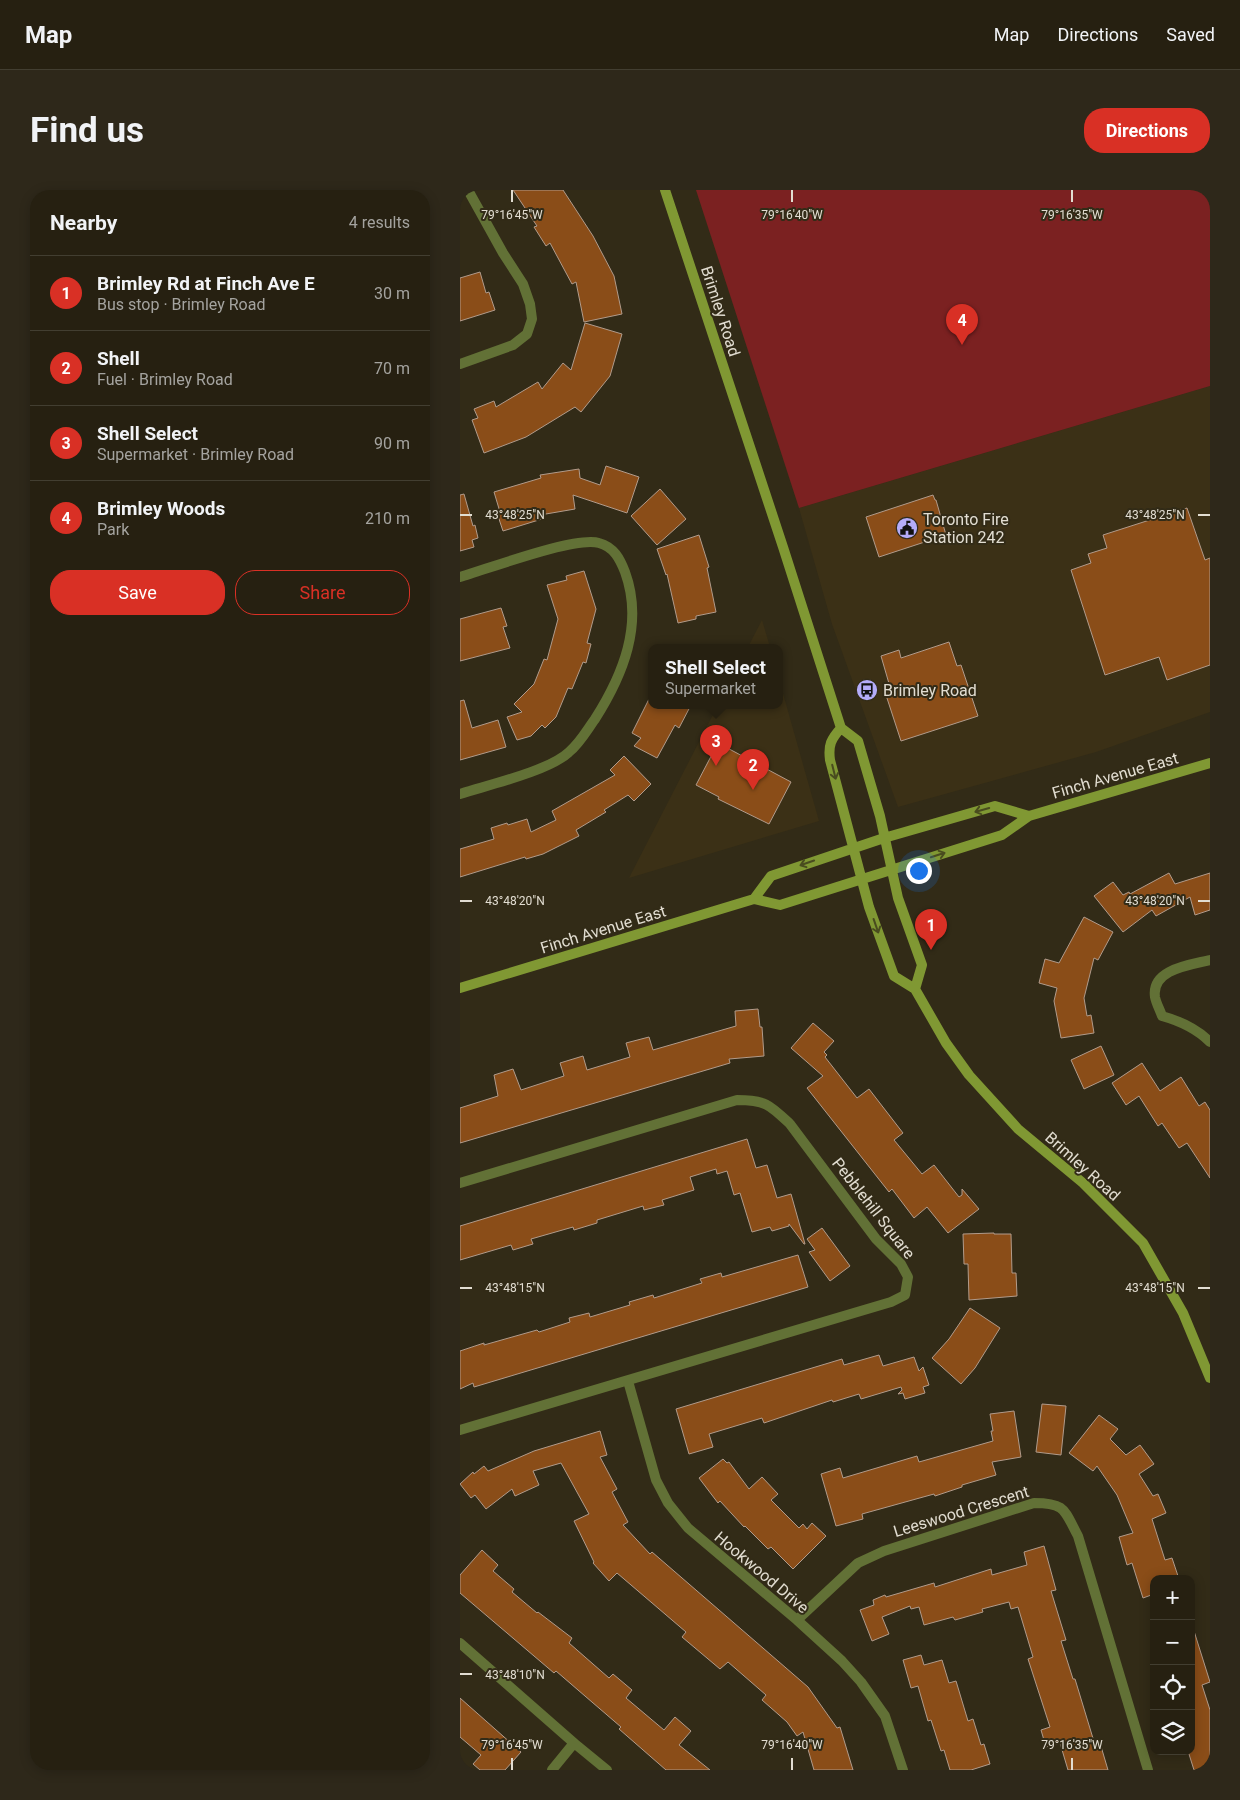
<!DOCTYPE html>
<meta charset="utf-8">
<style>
:root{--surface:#262011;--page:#2e281a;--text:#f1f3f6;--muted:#a4a39f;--line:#423e31;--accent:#d93025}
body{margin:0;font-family:Roboto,sans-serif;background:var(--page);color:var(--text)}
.controls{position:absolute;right:15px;bottom:15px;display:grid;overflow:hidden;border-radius:10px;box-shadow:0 2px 12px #0003}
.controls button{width:45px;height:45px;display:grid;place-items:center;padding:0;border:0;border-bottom:1px solid var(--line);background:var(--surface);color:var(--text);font:25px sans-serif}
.you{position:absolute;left:458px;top:680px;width:18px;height:18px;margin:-12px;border:4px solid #fff;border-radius:50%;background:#1a73e8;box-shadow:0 0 0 8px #1a73e833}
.badge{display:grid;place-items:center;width:32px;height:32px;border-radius:50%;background:var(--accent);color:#fff;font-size:16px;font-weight:700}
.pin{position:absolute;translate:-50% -41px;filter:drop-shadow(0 1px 2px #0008)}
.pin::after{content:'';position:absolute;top:26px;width:18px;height:15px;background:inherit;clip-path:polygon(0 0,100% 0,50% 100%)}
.popup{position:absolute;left:188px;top:454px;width:135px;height:65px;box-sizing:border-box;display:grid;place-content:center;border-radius:10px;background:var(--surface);filter:drop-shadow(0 1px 4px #0005);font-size:16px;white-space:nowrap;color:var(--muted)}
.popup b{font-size:19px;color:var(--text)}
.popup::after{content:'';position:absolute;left:50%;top:100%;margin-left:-10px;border:10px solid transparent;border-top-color:var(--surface)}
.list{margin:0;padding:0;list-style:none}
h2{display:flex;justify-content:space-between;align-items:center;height:65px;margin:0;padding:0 20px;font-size:21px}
h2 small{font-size:16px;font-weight:400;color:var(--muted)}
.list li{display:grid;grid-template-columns:32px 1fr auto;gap:15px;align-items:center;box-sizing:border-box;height:75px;padding:0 20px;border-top:1px solid var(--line)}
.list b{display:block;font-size:19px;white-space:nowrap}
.list p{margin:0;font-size:16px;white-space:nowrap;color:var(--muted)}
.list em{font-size:16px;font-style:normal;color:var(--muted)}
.actions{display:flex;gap:10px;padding:15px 20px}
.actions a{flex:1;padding:11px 0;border:1px solid var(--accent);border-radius:20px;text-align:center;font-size:18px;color:var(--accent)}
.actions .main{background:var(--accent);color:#fff}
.icon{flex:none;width:28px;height:28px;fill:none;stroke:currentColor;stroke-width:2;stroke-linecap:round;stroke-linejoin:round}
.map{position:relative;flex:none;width:750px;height:1580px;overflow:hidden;border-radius:20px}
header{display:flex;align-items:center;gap:30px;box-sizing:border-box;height:70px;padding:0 25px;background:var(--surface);border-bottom:1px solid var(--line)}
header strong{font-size:24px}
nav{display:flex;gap:28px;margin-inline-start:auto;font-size:18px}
.intro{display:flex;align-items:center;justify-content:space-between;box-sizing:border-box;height:120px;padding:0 30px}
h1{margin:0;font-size:35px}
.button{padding:12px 22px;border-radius:20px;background:var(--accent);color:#fff;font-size:18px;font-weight:700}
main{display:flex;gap:30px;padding:0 30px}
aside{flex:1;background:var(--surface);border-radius:20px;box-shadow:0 2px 12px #0003}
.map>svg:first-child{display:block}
.built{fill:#3b3016}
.green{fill:#7b2121}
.building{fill:#8a4d18;stroke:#b19b8b}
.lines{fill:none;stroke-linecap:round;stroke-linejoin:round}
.street{stroke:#627136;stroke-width:10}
.secondary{stroke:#809833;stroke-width:10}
.oneway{stroke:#494c1f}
.ticks{fill:none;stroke:#e2ddd1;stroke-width:2}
.labels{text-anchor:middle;stroke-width:4;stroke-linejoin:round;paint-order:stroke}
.street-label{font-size:16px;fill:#e2ddd1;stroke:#322b17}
.poi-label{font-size:16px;fill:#e2ddd1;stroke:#322b17;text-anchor:start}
.ticks-label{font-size:12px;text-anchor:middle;fill:#e2ddd1;stroke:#322b17;stroke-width:4;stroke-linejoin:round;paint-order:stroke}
</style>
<header>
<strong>Map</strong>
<nav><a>Map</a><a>Directions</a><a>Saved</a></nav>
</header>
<div class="intro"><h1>Find us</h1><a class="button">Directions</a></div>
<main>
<aside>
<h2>Nearby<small>4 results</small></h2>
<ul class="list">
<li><span class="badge">1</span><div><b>Brimley Rd at Finch Ave E</b><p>Bus stop · Brimley Road</p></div><em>30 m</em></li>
<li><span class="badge">2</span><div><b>Shell</b><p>Fuel · Brimley Road</p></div><em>70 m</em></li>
<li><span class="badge">3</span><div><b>Shell Select</b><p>Supermarket · Brimley Road</p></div><em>90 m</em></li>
<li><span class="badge">4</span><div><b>Brimley Woods</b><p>Park</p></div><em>210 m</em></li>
</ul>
<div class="actions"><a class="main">Save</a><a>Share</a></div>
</aside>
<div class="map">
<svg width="750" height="1580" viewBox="0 0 750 1580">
<rect width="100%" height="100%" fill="#322b17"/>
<path class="built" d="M 750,196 L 750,522 L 636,562 L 438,617 L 372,434 L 339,318 Z
M 302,430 L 310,457 L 288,457 Z
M 320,493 L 359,631 L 169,688 L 258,515 L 320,515 Z"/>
<path class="green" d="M 236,0 L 750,0 L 750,196 L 339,318 Z"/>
<path class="building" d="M 53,0 L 103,0 L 133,46 L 154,86 L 162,124 L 124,132 L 116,92 L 112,94 L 90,53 L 86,56 L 74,37 L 77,36 Z
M 20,82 L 26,103 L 29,102 L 35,120 L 0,131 L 0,88 Z
M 125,133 L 162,144 L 150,186 L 121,222 L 115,217 L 66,247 L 24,263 L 12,230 L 18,228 L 14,219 L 34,211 L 36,217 L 78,192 L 82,199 L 103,173 L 111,180 Z
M 146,276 L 179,287 L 167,323 L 113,305 L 115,319 L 80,325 L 82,329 L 43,341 L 37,323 L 40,322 L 34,302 L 81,288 L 80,285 L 119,279 L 120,288 L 140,295 Z
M 200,299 L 226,329 L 197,355 L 171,326 Z
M 4,304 L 13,336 L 15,335 L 18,348 L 12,350 L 14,357 L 0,361 L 0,305 Z
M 473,305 L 475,310 L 476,310 L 486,345 L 419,367 L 406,327 Z
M 727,318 L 745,370 L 750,368 L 750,475 L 707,490 L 699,467 L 645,485 L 611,380 L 631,373 L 628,364 L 647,358 L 643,345 Z
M 239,345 L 249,377 L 247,378 L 256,422 L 236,426 L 236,429 L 218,433 L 207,384 L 206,385 L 197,359 Z
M 124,381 L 136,419 L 127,453 L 131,454 L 126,473 L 123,472 L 112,499 L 108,498 L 96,527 L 85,538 L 82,535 L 71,546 L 57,550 L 47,527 L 62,522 L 54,514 L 74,494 L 84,469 L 87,470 L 98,429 L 87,395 L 107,390 L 106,386 Z
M 41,418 L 47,436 L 43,437 L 50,458 L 0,471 L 0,429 Z
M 489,452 L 497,476 L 501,475 L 518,526 L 441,551 L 424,499 L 430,497 L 421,466 L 439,460 L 441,468 Z
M 189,509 L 192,511 L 192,515 L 231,515 L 219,538 L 215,535 L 197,568 L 174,556 L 181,548 L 172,543 Z
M 4,510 L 12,538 L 38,530 L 46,557 L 0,570 L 0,511 Z
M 258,553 L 331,592 L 309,634 L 258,609 L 259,607 L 236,595 Z
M 164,566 L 191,594 L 174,611 L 168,605 L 144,620 L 146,622 L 116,640 L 119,646 L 83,664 L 66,669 L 65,667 L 0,687 L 0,659 L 34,649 L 31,638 L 47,633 L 48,635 L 67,629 L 71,642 L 96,630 L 92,621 L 155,585 L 150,580 Z
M 709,683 L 715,694 L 750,683 L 750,720 L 735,725 L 730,707 L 696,726 L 692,720 L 663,742 L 634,706 L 653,692 L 663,705 L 669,702 L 670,704 Z
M 624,727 L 653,742 L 638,770 L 634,768 L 624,808 L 627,826 L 631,825 L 634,843 L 601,848 L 594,811 L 597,798 L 579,793 L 585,769 L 599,773 Z
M 298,819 L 300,837 L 302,837 L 304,866 L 269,869 L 270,873 L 0,953 L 0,918 L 38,906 L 34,885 L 53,879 L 61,900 L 104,886 L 100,873 L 123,866 L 127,880 L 170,867 L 166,853 L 189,847 L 193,860 L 276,836 L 275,821 Z
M 353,833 L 374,851 L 364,862 L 367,865 L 365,867 L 397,908 L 409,899 L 443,943 L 434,950 L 462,984 L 474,975 L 499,1007 L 502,1005 L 502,999 L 519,1019 L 488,1043 L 467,1017 L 454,1028 L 432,999 L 429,1002 L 347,898 L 363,886 L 331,858 Z
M 641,856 L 654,885 L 624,899 L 611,870 Z
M 682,873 L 700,901 L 721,887 L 739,916 L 745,912 L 750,920 L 750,988 L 727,953 L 719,958 L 702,933 L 698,936 L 679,906 L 666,915 L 652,893 Z
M 287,949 L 296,978 L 307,975 L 317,1008 L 331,1004 L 345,1054 L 344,1054 L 329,1034 L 329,1036 L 312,1041 L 310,1037 L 292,1042 L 280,1003 L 274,1005 L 267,981 L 257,984 L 256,979 L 230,987 L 234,1000 L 202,1010 L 204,1015 L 184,1020 L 183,1016 L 137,1030 L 137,1033 L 114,1040 L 113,1037 L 71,1049 L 73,1054 L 53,1060 L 51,1055 L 0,1070 L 0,1036 Z
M 362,1038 L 390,1076 L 370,1091 L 349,1062 L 355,1060 L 347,1049 Z
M 534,1043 L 534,1044 L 551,1044 L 552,1083 L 556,1083 L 557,1106 L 509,1110 L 508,1074 L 504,1074 L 503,1044 Z
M 338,1065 L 348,1097 L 14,1197 L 13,1193 L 0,1199 L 0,1161 L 24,1153 L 24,1155 L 77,1140 L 79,1142 L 110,1132 L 109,1128 L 129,1123 L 130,1127 L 170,1115 L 169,1112 L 193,1105 L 194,1108 L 242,1093 L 240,1089 L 261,1083 L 262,1087 Z
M 510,1118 L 540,1138 L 515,1178 L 501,1194 L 472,1168 L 489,1149 Z
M 419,1165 L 423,1176 L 454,1167 L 459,1181 L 463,1177 L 469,1195 L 463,1197 L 465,1203 L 445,1209 L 443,1203 L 438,1204 L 442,1200 L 441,1197 L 401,1209 L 399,1204 L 373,1212 L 372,1210 L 304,1233 L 302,1228 L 249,1244 L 253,1257 L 229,1264 L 216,1219 L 382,1169 L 384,1175 Z
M 582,1214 L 606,1216 L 601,1265 L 576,1262 Z
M 554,1221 L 561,1267 L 532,1272 L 536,1285 L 502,1295 L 502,1297 L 475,1306 L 474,1304 L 402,1324 L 403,1329 L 376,1336 L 361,1284 L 380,1278 L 383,1288 L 457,1266 L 459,1272 L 533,1251 L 531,1241 L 533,1241 L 530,1224 Z
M 639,1225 L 658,1239 L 650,1249 L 666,1265 L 680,1255 L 694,1274 L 679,1284 L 693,1306 L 698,1304 L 706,1323 L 692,1329 L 705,1370 L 712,1368 L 719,1389 L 694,1389 L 694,1404 L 683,1408 L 672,1373 L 667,1375 L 659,1347 L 673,1343 L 657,1305 L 637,1276 L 633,1281 L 609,1263 Z
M 140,1241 L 147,1265 L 140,1267 L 157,1299 L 152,1302 L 168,1332 L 163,1335 L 190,1364 L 192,1362 L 348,1497 L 377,1538 L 380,1537 L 393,1580 L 354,1580 L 343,1542 L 337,1546 L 327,1532 L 302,1510 L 306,1505 L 268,1472 L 260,1479 L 222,1447 L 226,1442 L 157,1383 L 149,1391 L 133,1373 L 134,1372 L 114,1331 L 129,1324 L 101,1273 L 73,1281 L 79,1295 L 55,1306 L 52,1299 L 26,1319 L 15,1305 L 11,1308 L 0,1294 L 13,1282 L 14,1284 L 24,1276 L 28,1281 L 74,1261 Z
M 263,1269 L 267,1273 L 269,1272 L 289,1299 L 302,1287 L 318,1304 L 311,1310 L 339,1338 L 343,1334 L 347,1339 L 352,1333 L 366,1346 L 333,1379 L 311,1357 L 308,1359 L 285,1336 L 284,1337 L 260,1311 L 258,1313 L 239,1288 Z
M 584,1356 L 596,1400 L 591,1401 L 606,1450 L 601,1451 L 613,1489 L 615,1489 L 635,1555 L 640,1553 L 648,1580 L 608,1580 L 600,1553 L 586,1557 L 581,1540 L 590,1537 L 568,1469 L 573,1467 L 558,1417 L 551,1419 L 549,1412 L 522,1419 L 523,1422 L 495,1430 L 493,1427 L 464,1435 L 459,1417 L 451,1419 L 450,1416 L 422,1427 L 429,1444 L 412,1451 L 400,1420 L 414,1415 L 413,1410 L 425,1405 L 426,1407 L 474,1393 L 475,1397 L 531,1379 L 532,1385 L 567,1375 L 564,1362 Z
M 22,1360 L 38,1375 L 33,1381 L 54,1399 L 52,1402 L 77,1423 L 78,1422 L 112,1448 L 109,1453 L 149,1488 L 153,1484 L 172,1500 L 166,1508 L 204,1540 L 215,1527 L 231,1541 L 219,1555 L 250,1580 L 206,1580 L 159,1539 L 161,1537 L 118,1500 L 96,1481 L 94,1483 L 0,1403 L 0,1385 Z
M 734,1441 L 750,1492 L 742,1495 L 750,1520 L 750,1580 L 734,1580 L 728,1561 L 731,1561 L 731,1442 Z
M 461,1465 L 464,1475 L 482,1470 L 489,1493 L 496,1491 L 508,1531 L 513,1529 L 521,1555 L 524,1554 L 530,1574 L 511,1580 L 490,1580 L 484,1560 L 481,1561 L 471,1530 L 468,1531 L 458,1496 L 451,1498 L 443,1470 Z
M 0,1508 L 61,1562 L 45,1580 L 20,1580 L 13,1574 L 21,1565 L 0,1547 Z"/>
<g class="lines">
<path class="street" d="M 0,174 L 53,155 L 67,144 L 72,129 L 70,114 L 63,94 L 43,63 L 8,0
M 0,387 C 28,379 115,346 139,353 C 154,357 160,369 165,382 C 184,434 163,485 135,529 C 127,540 120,553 109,562 C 89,581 28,595 0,604
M 750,770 C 730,775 691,779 695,807 C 696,813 700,820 702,826 C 720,831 737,839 750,852
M 0,993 L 277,910 C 306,910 310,915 330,934 L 416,1049 L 441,1074 L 448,1087 L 445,1105 L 431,1112 L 0,1240
M 168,1191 L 196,1290 L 208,1313 L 228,1338 L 337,1430 L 382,1471 L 401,1492 L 425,1526 L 443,1580
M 337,1430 L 398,1373 L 424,1361 L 574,1313 C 606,1313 604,1320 618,1346 L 688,1580
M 0,1453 L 114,1553 L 147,1580
M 92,1580 L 114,1553"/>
<path class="secondary" d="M 205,0 L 323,357 L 381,538 L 398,551 L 420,626 L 438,708 L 462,775 L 455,799
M 381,538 C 371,549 368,555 370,570 L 409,717 L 434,786 L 455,799 L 486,853 L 509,885 L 558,939 L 623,993 L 683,1053 L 723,1123 L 750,1188
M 294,709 L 311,686 L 424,648 L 535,616 L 569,626
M 0,798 L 294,709 L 320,715 L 542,645 L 569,626 L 750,573"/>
</g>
<defs><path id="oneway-shaft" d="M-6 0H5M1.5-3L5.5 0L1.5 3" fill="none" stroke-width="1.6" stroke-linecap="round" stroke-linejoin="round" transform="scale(1.25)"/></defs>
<g class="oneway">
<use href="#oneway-shaft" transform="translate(374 582) rotate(76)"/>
<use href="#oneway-shaft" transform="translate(522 620) rotate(164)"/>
<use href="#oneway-shaft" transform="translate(478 665) rotate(-18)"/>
<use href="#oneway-shaft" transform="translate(347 673) rotate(161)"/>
<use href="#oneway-shaft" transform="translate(416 736) rotate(71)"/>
</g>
<path class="ticks" d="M 52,0 L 52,12M 332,0 L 332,12M 612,0 L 612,12M 0,325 L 12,325M 738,325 L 750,325M 0,711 L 12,711M 738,711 L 750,711M 0,1098 L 12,1098M 738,1098 L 750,1098M 0,1484 L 12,1484M 52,1568 L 52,1580M 332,1568 L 332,1580M 612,1568 L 612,1580"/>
<defs>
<g id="civic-disc" transform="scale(1.125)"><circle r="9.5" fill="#b4acf9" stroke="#322b17"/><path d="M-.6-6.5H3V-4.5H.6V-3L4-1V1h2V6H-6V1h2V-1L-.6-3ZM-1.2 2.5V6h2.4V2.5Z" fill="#111"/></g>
<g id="bus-disc" transform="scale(1.125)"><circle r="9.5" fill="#b4acf9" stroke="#322b17"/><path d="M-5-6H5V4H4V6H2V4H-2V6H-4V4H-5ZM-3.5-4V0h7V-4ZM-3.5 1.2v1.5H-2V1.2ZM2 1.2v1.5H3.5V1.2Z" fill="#111"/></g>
</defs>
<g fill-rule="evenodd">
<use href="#civic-disc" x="447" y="338"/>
<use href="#bus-disc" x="407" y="500"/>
</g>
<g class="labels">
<g class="street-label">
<text transform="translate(261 121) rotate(72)" y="6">Brimley Road</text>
<text transform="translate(655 585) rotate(-16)" y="6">Finch Avenue East</text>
<text transform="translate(143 739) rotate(-17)" y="6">Finch Avenue East</text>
<text transform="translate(623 976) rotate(42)" y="6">Brimley Road</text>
<text transform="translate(414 1018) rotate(52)" y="6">Pebblehill Square</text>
<text transform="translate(501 1321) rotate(-17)" y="6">Leeswood Crescent</text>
<text transform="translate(302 1382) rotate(40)" y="6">Hookwood Drive</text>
</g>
<g class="poi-label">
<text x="463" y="335">Toronto Fire<tspan x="463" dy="18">Station 242</tspan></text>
<text x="423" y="506">Brimley Road</text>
</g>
</g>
<g class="ticks-label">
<text x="52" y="29">79°16'45"W</text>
<text x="332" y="29">79°16'40"W</text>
<text x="612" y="29">79°16'35"W</text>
<text x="55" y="329">43°48'25"N</text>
<text x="695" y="329">43°48'25"N</text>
<text x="55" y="715">43°48'20"N</text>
<text x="695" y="715">43°48'20"N</text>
<text x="55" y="1102">43°48'15"N</text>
<text x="695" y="1102">43°48'15"N</text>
<text x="55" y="1489">43°48'10"N</text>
<text x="52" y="1559">79°16'45"W</text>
<text x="332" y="1559">79°16'40"W</text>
<text x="612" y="1559">79°16'35"W</text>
</g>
</svg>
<div class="controls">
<button>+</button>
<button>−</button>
<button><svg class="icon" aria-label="locate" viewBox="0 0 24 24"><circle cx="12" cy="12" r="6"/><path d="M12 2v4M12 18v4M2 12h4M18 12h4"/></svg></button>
<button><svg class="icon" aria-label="layers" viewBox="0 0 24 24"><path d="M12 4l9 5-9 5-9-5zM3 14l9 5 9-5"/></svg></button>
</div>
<div class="you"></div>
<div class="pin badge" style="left:471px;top:760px">1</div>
<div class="pin badge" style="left:293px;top:600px">2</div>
<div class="pin badge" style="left:256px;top:576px">3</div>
<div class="popup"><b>Shell Select</b>Supermarket</div>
<div class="pin badge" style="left:502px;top:155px">4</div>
</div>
</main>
